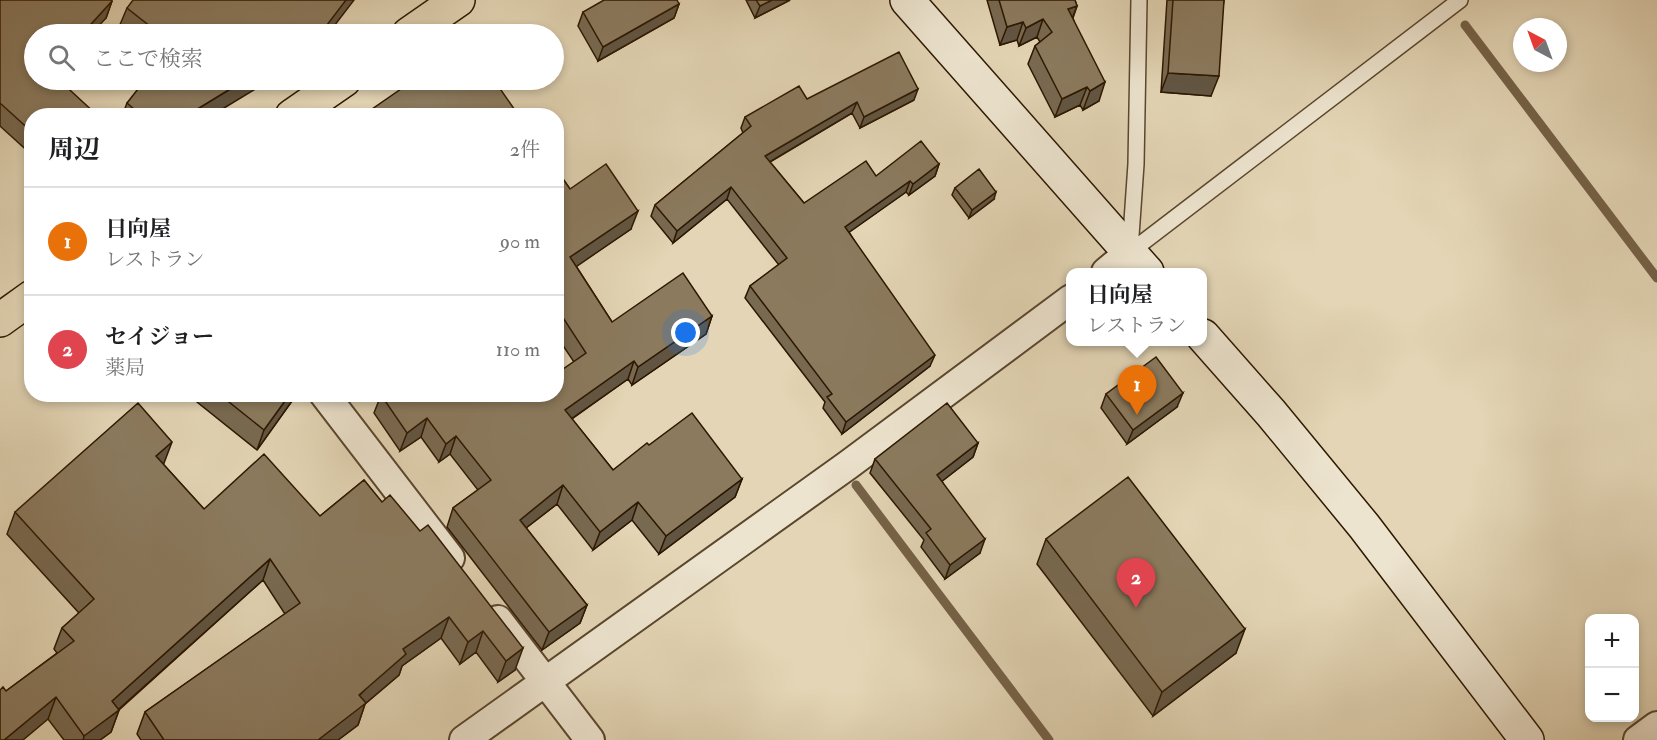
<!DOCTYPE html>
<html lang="ja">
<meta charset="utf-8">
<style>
:root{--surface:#fff;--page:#f2f2f2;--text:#202124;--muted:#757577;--line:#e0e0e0;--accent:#d93025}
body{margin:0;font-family:"IM FELL Double Pica","Noto Serif JP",serif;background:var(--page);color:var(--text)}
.controls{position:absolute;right:18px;bottom:18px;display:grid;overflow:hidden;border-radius:12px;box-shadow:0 3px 9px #0003}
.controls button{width:54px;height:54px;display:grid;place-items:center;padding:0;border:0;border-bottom:2px solid var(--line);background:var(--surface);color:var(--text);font:30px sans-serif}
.compass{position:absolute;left:1513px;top:18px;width:54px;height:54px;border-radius:50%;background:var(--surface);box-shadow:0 3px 9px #0003;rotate:319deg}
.you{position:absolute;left:686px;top:333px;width:21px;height:21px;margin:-15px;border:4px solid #fff;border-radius:50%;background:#1a73e8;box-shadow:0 0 0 9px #1a73e833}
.badge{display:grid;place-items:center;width:39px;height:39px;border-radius:50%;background:var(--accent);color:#fff;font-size:20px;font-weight:700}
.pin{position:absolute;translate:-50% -50px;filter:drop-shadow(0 2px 3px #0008)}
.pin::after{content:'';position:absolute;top:32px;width:21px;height:18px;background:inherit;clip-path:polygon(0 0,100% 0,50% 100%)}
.popup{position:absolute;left:1066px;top:268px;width:141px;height:78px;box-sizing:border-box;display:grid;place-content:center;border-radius:12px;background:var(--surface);filter:drop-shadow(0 2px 4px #0005);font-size:20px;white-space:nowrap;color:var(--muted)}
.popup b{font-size:22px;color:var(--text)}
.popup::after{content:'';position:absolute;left:50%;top:100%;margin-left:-12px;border:12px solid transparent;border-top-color:var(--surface)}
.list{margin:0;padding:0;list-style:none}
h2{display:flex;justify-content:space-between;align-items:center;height:78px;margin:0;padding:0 24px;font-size:26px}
h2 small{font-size:20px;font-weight:400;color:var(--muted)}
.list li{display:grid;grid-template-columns:39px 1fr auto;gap:18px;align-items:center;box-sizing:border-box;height:108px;padding:0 24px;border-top:2px solid var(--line)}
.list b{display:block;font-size:22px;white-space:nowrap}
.list p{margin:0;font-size:20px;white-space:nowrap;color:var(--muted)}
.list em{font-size:20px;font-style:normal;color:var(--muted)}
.icon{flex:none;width:33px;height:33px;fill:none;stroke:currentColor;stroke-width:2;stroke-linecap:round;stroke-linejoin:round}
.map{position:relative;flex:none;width:1657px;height:740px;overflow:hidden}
.search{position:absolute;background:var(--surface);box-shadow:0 3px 9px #0003;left:24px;top:24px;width:540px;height:66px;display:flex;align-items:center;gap:15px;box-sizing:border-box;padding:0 21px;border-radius:33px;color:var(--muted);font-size:22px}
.panel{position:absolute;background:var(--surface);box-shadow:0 3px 9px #0003;left:24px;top:108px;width:540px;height:294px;border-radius:24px}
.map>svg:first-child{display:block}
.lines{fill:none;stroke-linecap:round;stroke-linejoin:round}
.stream{stroke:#756247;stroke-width:9}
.lane-casing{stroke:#5a462d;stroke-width:18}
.street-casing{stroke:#5a462d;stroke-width:32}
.secondary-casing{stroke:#2c1700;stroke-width:36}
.primary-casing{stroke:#2c1700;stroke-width:36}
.lane{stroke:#ede4cf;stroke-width:15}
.street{stroke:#ede4cf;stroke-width:28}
.secondary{stroke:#ede4cf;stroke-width:33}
.primary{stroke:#e3d5b5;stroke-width:33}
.wall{fill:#786951;stroke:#2c1700;stroke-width:1.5}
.shaded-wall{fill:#615542;stroke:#2c1700;stroke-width:1.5}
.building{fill:#8b7a5e;stroke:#2c1700;stroke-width:1.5}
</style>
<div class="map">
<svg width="1657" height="740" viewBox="0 0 1657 740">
<rect width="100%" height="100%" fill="#e3d5b5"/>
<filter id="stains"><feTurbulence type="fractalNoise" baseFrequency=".00333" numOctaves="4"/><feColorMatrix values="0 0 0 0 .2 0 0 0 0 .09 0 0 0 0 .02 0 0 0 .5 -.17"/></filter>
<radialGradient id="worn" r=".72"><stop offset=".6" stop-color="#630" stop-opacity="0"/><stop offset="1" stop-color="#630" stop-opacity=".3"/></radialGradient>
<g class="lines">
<path class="stream" d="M 1465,25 L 1657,278
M 856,485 L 1049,740"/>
<g class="lane-casing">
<path id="lane" d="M 1130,250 L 1136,164 L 1139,0
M 1129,253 L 1460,0"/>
</g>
<g class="street-casing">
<path id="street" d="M 1106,272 L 1129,253
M 324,394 L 450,558
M 498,620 L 590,740
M 464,740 L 848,465 L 1071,299
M 1638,740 L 1657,726"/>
</g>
<g class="secondary-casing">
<path id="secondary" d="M 907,0 L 1147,272
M 1203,336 L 1271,413 L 1364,526 L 1527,740"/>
</g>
<g class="primary-casing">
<path id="primary" d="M 409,34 L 458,0
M 292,116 L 344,80
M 0,320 L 32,297"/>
</g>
<use href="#lane" class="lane"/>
<use href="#street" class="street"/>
<use href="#secondary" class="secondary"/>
<use href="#primary" class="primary"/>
</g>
<path class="wall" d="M 0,0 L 111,0 L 112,1 L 106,18 L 34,34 L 32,116 L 32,155 L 0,126 Z
M 746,0 L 790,0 L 755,18 Z
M 987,0 L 1075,0 L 1077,6 L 1073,18 L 1099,101 L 1083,110 L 1080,105 L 1055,117 L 1028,64 L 1035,46 L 1040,42 L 1037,37 L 1019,46 L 1017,40 L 1000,45 Z
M 1167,0 L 1224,0 L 1211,96 L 1161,92 Z
M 679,4 L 674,18 L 598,61 L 578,26 L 583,12 Z
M 127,8 L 328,34 L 128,34 L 119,27 Z
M 807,99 L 914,100 L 860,128 L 852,113 L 770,162 L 804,203 L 876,176 L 939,164 L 935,176 L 909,195 L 906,192 L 849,232 L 930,366 L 842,434 L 823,408 L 825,402 L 745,298 L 750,286 L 779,265 L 727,199 L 673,243 L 651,216 L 655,205 L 743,133 L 741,128 L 745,117 Z
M 127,103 L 211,116 L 122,116 Z
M 556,169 L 570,189 L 631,229 L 576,266 L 612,322 L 712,316 L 706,334 L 632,385 L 628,379 L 572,419 L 613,470 L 649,445 L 742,479 L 735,497 L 659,554 L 632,520 L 593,550 L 557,504 L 526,528 L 587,605 L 580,623 L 542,650 L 447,527 L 453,508 L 478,490 L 450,454 L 439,462 L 421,437 L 400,451 L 374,413 L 381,395 L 556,394 L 574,362 L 556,335 Z
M 955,188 L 994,199 L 969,218 L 952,195 Z
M 187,394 L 297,394 L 257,450 Z
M 1106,394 L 1177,407 L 1127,444 L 1101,408 Z
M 978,443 L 973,457 L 942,481 L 980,553 L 945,579 L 921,547 L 924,540 L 870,473 L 875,459 Z
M 164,463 L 163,464 L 204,509 L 320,516 L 364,480 L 515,670 L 498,682 L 476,652 L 460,664 L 441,638 L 402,666 L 399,675 L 365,704 L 358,725 L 338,740 L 141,740 L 137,734 L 145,712 L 285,614 L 263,580 L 119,710 L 111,732 L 100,740 L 64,740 L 48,719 L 6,691 L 57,653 L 54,649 L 62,628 L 79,613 L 7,534 L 15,512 Z
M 1046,539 L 1236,653 L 1153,716 L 1037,564 Z"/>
<path class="shaded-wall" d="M 346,0 L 354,0 L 328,34 L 313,34 Z
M 772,0 L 790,0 L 755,18 L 760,6 Z
M 112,1 L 106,18 L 91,34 L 82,34 Z
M 679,4 L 674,18 L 598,61 L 603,47 Z
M 1077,6 L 1070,24 L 1068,9 Z
M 1043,19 L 1037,37 L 1019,46 L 1026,28 Z
M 1023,22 L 1017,40 L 1000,45 L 1007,27 Z
M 1168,73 L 1219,76 L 1211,96 L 1161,92 Z
M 245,80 L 270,80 L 211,116 L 186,116 Z
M 1105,82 L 1099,101 L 1083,110 L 1090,91 Z
M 1087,87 L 1080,105 L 1055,117 L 1062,99 Z
M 918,89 L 914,100 L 860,128 L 864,117 Z
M 857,102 L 852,113 L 761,167 L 765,156 Z
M 939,164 L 935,176 L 909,195 L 913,184 Z
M 910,181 L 906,192 L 841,238 L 845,227 Z
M 731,187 L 727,199 L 673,243 L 677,231 Z
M 996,192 L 994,199 L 969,218 L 972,210 Z
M 638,211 L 631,229 L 564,275 L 570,257 Z
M 560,313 L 556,324 L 556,316 Z
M 712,316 L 706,334 L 632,385 L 638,367 Z
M 935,355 L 930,366 L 842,434 L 846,422 Z
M 634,361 L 628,379 L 558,428 L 565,410 Z
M 1183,393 L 1177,407 L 1127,444 L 1133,430 Z
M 290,394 L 297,394 L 257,450 L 264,430 Z
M 427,418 L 421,437 L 400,451 L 407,433 Z
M 456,436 L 450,454 L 439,462 L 446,444 Z
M 172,442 L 164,463 L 148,478 L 156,456 Z
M 978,443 L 973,457 L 932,489 L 937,475 Z
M 742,479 L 735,497 L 659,554 L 666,536 Z
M 563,485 L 557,504 L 513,538 L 520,520 Z
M 638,502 L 632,520 L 593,550 L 600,532 Z
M 985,539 L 980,553 L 945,579 L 950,565 Z
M 270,559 L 263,580 L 111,716 L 119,710 L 111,732 L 100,740 L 83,740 L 84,736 L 112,701 Z
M 587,605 L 580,623 L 542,650 L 549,632 Z
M 449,617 L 441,638 L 402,666 L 399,675 L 365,704 L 358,725 L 338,740 L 318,740 L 403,649 Z
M 1245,629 L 1236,653 L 1153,716 L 1162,692 Z
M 483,631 L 476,652 L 460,664 L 468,642 Z
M 523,648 L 515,670 L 498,682 L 506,661 Z
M 56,697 L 48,719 L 23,740 L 4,740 Z"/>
<path class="building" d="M 1,0 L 111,0 L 112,1 L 82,34 L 34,34 L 34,80 L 59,80 L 98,116 L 32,116 L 32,132 L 0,103 L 0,1 Z
M 133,0 L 346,0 L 327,25 L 313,34 L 160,34 L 127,8 Z
M 604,0 L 677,0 L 679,4 L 603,47 L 583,12 Z
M 756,0 L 772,0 L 760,6 Z
M 999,0 L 1075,0 L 1077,6 L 1068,9 L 1105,82 L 1090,91 L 1087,87 L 1062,99 L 1035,46 L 1052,32 L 1043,19 L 1026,28 L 1023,22 L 1007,27 Z
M 1173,0 L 1224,0 L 1219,76 L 1168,73 Z
M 899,52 L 918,89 L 864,117 L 857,102 L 765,156 L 804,203 L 866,161 L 876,176 L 921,141 L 939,164 L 913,184 L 910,181 L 845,227 L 935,355 L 846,422 L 827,397 L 832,394 L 750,286 L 787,258 L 731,187 L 677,231 L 655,205 L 751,126 L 745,117 L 799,86 L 807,99 Z
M 145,80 L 245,80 L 186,116 L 142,116 L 127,103 Z
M 414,80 L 494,80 L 519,116 L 362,116 Z
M 606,164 L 638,211 L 570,257 L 612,322 L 683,273 L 712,316 L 638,367 L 634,361 L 565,410 L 613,470 L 647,443 L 649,445 L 692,413 L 742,479 L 666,536 L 638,502 L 600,532 L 563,485 L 520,520 L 587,605 L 549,632 L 453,508 L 491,480 L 456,436 L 446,444 L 427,418 L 407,433 L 381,395 L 556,394 L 556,374 L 586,353 L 560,313 L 556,316 L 556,169 L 570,189 Z
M 979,169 L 996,192 L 972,210 L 955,188 Z
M 1156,357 L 1183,393 L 1133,430 L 1106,394 Z
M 219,394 L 290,394 L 264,430 Z
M 138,403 L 172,442 L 156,456 L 204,509 L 264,454 L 320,516 L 364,480 L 382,502 L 390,495 L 420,531 L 428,525 L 523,648 L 506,661 L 483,631 L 468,642 L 449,617 L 403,649 L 406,654 L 359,695 L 366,703 L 318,740 L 164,740 L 145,712 L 300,603 L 270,559 L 112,701 L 119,710 L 84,736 L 56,697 L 4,740 L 0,740 L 0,690 L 3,687 L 6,691 L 74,641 L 62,628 L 94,599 L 15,512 Z
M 947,403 L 978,443 L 937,475 L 985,539 L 950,565 L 926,533 L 931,529 L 875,459 Z
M 1128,477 L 1245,629 L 1162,692 L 1046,539 Z"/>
<rect width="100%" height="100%" filter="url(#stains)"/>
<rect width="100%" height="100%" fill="url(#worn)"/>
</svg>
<div class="controls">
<button>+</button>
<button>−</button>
</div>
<svg class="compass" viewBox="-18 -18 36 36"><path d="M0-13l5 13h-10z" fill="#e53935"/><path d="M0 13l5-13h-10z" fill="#757577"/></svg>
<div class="you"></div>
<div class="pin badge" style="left:1137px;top:415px;background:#e8710a">1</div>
<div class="popup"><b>日向屋</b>レストラン</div>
<div class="pin badge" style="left:1136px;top:608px;background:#e0444e">2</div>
<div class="search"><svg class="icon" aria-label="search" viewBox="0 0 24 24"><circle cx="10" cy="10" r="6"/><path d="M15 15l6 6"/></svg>ここで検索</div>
<section class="panel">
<h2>周辺<small>2件</small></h2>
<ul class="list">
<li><span class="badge" style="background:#e8710a">1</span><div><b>日向屋</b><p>レストラン</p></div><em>90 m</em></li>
<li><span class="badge" style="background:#e0444e">2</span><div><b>セイジョー</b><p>薬局</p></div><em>110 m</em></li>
</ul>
</section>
</div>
